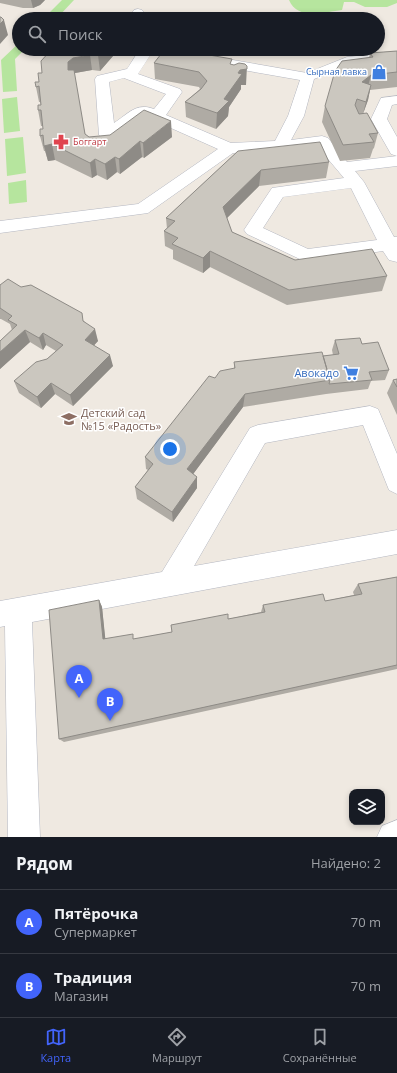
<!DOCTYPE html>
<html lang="ru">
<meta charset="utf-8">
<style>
:root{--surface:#171b24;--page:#20242c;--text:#f1f3f6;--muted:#9ea1a6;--line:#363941;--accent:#4264fb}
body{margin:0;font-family:"Open Sans",sans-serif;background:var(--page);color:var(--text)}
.controls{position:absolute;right:12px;bottom:12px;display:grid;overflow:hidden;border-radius:8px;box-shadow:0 2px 6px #0003}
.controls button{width:36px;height:36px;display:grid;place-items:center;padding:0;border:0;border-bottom:1px solid var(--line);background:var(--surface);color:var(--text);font:20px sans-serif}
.you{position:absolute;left:170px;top:449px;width:14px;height:14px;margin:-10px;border:3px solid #fff;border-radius:50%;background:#1a73e8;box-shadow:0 0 0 6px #1a73e833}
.badge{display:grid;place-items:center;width:26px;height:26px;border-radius:50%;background:var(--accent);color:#fff;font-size:13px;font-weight:700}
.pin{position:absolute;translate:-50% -33px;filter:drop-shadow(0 1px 2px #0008)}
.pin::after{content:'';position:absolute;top:21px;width:14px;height:12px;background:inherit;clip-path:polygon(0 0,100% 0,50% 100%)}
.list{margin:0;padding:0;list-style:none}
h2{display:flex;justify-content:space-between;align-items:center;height:52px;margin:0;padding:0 16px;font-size:17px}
h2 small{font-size:13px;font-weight:400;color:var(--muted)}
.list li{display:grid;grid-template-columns:26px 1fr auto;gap:12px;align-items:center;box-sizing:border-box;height:64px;padding:0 16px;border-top:1px solid var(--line)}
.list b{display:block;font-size:15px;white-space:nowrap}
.list p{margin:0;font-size:13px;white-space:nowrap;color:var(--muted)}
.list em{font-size:13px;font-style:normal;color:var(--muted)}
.icon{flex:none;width:22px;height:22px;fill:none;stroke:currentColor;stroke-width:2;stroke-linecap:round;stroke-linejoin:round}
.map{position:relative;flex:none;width:397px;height:837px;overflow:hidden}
.search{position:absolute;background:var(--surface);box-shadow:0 2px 6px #0003;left:12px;right:12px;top:12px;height:44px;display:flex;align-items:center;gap:10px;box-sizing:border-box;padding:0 14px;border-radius:22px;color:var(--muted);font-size:15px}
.sheet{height:180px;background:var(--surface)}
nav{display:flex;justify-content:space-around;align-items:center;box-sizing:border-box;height:56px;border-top:1px solid var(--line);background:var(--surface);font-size:11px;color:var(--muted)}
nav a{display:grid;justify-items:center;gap:2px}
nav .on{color:var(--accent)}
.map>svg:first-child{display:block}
.green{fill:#b6e59e}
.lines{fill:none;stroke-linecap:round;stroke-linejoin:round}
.minor-casing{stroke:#b4b7c1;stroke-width:1}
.minor{fill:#fff;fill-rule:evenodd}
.wall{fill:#afaba4}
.shaded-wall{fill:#8e8b86}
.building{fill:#cbc7bf;stroke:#8e8b86}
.labels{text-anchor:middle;stroke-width:3;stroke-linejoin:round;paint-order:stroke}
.far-shop-label{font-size:9px;fill:#366cbe;stroke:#fff;text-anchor:end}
.far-health-label{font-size:9px;fill:#be3a42;stroke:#fff;text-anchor:start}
.shop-label{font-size:11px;fill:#366cbe;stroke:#fff;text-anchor:end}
.education-label{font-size:11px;fill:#785e54;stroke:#fff;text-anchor:start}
</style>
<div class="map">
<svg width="397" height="837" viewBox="0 0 397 837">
<rect width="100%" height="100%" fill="#efe9e1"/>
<path class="green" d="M 62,0 L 74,0 L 58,17 L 47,15 Z
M 289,0 L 397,0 L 397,3 L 387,7 L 365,7 L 354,2 L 344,2 L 342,10 C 324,12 298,21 289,0 Z
M 19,43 L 19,49 L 25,49 L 15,59 L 17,91 L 3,92 L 1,60 Z
M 17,97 L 20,131 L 4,133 L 2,99 Z
M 23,137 L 26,173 L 7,176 L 5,139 Z
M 26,180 L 27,202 L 9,204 L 8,183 Z"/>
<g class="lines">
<g class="minor-casing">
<path id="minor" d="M 138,9 L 142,10 L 144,13 L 140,19 L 128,19 L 134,10 Z
M 140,49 L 170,49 L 307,73 L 347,57 L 397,52 L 397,60 L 350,65 L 314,79 L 304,116 L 291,140 L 322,136 L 328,138 L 347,162 L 397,156 L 397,166 L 355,171 L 364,182 L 394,237 L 397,237 L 397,262 L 389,260 L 383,251 L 306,262 L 247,234 L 244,230 L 272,188 L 344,178 L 317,146 L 280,151 L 233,153 L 148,213 L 0,233 L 0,221 L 138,204 L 218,149 L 144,116 L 112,138 L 107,140 L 102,138 L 99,135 L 95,79 L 97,76 L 127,69 ZM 151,54 L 300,80 L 288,116 L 275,141 L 231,143 L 166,115 L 182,92 L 180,89 L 138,74 ZM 124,78 L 166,94 L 154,109 C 136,102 128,114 114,123 L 109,82 ZM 351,188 L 377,240 L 308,249 L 263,228 L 283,197 Z
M 397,96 L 397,104 L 392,105 L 387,119 L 397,137 L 397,156 L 391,154 L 371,119 L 381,98 Z
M 370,406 L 378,409 L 397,454 L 397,494 L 389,490 L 363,425 L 265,443 L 194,566 L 397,530 L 397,554 L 32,622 L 40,837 L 8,837 L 5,626 L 0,627 L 0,601 L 162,572 L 250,428 L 258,425 Z
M 397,820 L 397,837 L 377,837 L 382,826 Z"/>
</g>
<use href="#minor" class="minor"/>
</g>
<path class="wall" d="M 0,0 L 45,0 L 40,5 L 33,8 L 23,8 L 0,3 Z
M 52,49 L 112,49 L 113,56 L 100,71 L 92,70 L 75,73 L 74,74 L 85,134 L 89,137 L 172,137 L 144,158 L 142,157 L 120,174 L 117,172 L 107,180 L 97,175 L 92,178 L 55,160 L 48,161 L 45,151 L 44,151 L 40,136 L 43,129 L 43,126 L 41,126 L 38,110 L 41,105 L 40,102 L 39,102 L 36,87 L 39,82 Z
M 397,51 L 397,87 L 370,90 L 368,100 L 363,113 L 378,133 L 374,148 L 373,149 L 370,158 L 340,161 L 322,122 L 325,106 L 369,58 L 370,53 Z
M 154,63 L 232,65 L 246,82 L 246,85 L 241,85 L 241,89 L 229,107 L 228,116 L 216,129 L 186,117 L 185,102 L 200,89 L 199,87 L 155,79 Z
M 238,151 L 329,162 L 326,178 L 259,186 L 227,218 L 232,232 L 295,260 L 387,276 L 382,291 L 287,305 L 210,267 L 203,273 L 173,259 L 173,250 L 165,246 L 164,231 L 167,229 L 166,218 Z
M 0,285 L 84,321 L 98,341 L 94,345 L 113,366 L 73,406 L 55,394 L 41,408 L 19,393 L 14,381 L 47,359 L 56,351 L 46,345 L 43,350 L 30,342 L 0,369 L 0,341 L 12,330 L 10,324 L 1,319 L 0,319 Z
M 335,340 L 362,344 L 389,370 L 385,380 L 371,381 L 368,389 L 326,394 L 243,407 L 193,474 L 197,477 L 197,488 L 173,522 L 137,499 L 135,487 L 148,470 L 146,469 L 145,457 L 215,378 L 234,369 L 234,362 L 333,355 L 332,350 Z
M 397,379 L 397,415 L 387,393 L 393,380 Z
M 397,577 L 397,669 L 64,742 L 59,739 L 99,600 L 102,607 L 105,639 L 135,639 L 172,632 L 171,625 L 228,619 L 261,612 L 263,605 L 325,601 L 354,595 L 353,592 L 358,584 Z"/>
<path class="shaded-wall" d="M 31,0 L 45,0 L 40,5 L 33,8 Z
M 4,20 L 8,35 L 0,44 L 0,24 Z
M 104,49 L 112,49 L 113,56 L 100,71 L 98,55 Z
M 90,55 L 92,70 L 75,73 L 71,77 L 68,70 L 68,62 L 73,58 Z
M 247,66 L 246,85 L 241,85 L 241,89 L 229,107 L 228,116 L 216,129 L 217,113 L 238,73 L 240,70 Z
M 371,75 L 367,90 L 362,82 Z
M 371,85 L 368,100 L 362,117 L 366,102 Z
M 171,121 L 172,137 L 144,158 L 143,143 Z
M 140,141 L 142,157 L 120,174 L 119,159 Z
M 52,144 L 55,160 L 48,161 L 44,146 Z
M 115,157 L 117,172 L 107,180 L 105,164 Z
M 95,159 L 97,175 L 92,178 L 90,163 Z
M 261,170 L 259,186 L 223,222 L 223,207 Z
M 210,251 L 210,267 L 203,273 L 203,258 Z
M 95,329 L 98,341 L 88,352 L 85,340 Z
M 25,330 L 30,342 L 0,369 L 0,352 Z
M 43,333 L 46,345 L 43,350 L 39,338 Z
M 110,355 L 113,366 L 73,406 L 70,395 Z
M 51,383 L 55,394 L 41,408 L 37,397 Z
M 245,394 L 243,407 L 188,481 L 187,469 Z
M 197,477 L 197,488 L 173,522 L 172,512 Z
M 99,600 L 102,607 L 106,645 L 103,639 Z"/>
<path class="building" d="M 0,17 L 1,17 L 4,20 L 0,24 Z
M 144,18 L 152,19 L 144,19 Z
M 52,49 L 104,49 L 98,55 L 90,55 L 73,58 L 68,62 L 68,70 L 74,70 L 85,134 L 89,137 L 110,135 L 144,110 L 171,121 L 143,143 L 140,141 L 119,159 L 115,157 L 105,164 L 95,159 L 90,163 L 52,144 L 44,146 L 43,135 L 40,136 L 40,129 L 43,129 L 41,110 L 38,110 L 38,105 L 41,105 L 39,86 L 36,87 L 35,82 L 39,82 L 38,73 L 42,73 L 41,61 Z
M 165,49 L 175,49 L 232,59 L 230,64 L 234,65 L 239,63 L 245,64 L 247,66 L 247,69 L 240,70 L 238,73 L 242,74 L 224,99 L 229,101 L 217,113 L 185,102 L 201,89 L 207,81 L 199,72 L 154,63 Z
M 397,51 L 397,72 L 371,75 L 362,82 L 371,85 L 366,102 L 357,99 L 355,105 L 359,114 L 367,113 L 378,133 L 369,134 L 374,142 L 343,145 L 325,106 L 335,71 L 342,61 L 373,57 L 370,53 Z
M 320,142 L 329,162 L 261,170 L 223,207 L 232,232 L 295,260 L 372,249 L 387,276 L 289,290 L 210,251 L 203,258 L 172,244 L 178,238 L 164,231 L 175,221 L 166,218 L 238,151 Z
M 8,279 L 21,287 L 31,285 L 82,313 L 83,321 L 95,329 L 85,340 L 110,355 L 70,395 L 51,383 L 37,397 L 14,381 L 36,362 L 47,359 L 63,345 L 43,333 L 39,338 L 25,330 L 0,352 L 0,341 L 17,325 L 8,320 L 12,316 L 0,308 L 0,285 Z
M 360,338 L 362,344 L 378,342 L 389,370 L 369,372 L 372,380 L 329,384 L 330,380 L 323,356 L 339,354 L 335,340 Z
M 322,352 L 330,380 L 245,394 L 187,469 L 197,477 L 172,512 L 135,487 L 153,464 L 145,457 L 209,376 L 215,378 L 220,371 L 235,368 L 234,362 Z
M 397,379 L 397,387 L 393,380 Z
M 397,577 L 397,665 L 59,739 L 49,610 L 99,600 L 103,639 L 133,634 L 133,639 L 172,632 L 171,625 L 228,614 L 228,619 L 265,612 L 263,605 L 323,594 L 325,601 L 362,594 L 358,584 Z"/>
<defs>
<g id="shop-bare" transform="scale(1.2)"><path d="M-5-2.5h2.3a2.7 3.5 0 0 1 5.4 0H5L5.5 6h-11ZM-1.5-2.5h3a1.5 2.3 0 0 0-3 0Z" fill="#3f7fe0" stroke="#fff" stroke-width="2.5" paint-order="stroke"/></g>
<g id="pharmacy-bare" transform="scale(1.2)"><path d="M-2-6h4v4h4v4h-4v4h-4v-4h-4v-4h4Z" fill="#e0444e" stroke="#fff" stroke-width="2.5" paint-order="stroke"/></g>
<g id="supermarket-bare" transform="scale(1.2)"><path d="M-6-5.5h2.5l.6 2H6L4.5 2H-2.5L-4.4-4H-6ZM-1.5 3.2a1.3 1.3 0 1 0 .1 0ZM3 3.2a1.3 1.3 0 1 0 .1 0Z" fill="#3f7fe0" stroke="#fff" stroke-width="2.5" paint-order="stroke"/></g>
<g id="school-bare" transform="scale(1.2)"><path d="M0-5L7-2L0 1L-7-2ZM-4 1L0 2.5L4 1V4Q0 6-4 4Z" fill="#8d6e63" stroke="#fff" stroke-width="2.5" paint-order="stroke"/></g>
</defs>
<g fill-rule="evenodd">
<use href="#shop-bare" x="379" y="72"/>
<use href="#pharmacy-bare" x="61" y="142"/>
<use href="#supermarket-bare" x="351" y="373"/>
<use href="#school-bare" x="69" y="419"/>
</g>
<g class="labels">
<g class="far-shop-label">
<text x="367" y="75">Сырная лавка</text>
</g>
<g class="far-health-label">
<text x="73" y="145">Боггарт</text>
</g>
<g class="shop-label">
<text x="339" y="377">Авокадо</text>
</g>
<g class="education-label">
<text x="81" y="417">Детский сад<tspan x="81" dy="13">№15 «Радость»</tspan></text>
</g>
</g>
</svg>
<div class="controls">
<button><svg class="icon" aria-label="layers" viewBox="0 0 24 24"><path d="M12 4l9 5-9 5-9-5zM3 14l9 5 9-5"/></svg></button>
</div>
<div class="you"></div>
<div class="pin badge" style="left:79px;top:698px">A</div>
<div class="pin badge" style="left:110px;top:721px">B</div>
<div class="search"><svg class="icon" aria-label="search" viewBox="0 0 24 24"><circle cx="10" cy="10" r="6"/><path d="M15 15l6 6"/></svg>Поиск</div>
</div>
<section class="sheet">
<h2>Рядом<small>Найдено: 2</small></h2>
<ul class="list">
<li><span class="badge">A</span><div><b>Пятёрочка</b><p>Супермаркет</p></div><em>70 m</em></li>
<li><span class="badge">B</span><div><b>Традиция</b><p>Магазин</p></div><em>70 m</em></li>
</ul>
</section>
<nav>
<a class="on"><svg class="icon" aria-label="map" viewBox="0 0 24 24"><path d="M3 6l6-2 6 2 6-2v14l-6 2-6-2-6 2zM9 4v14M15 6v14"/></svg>Карта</a>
<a><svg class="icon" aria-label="directions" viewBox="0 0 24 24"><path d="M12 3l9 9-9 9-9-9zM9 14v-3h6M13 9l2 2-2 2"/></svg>Маршрут</a>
<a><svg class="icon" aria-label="saved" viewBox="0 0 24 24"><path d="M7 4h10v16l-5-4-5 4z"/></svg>Сохранённые</a>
</nav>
